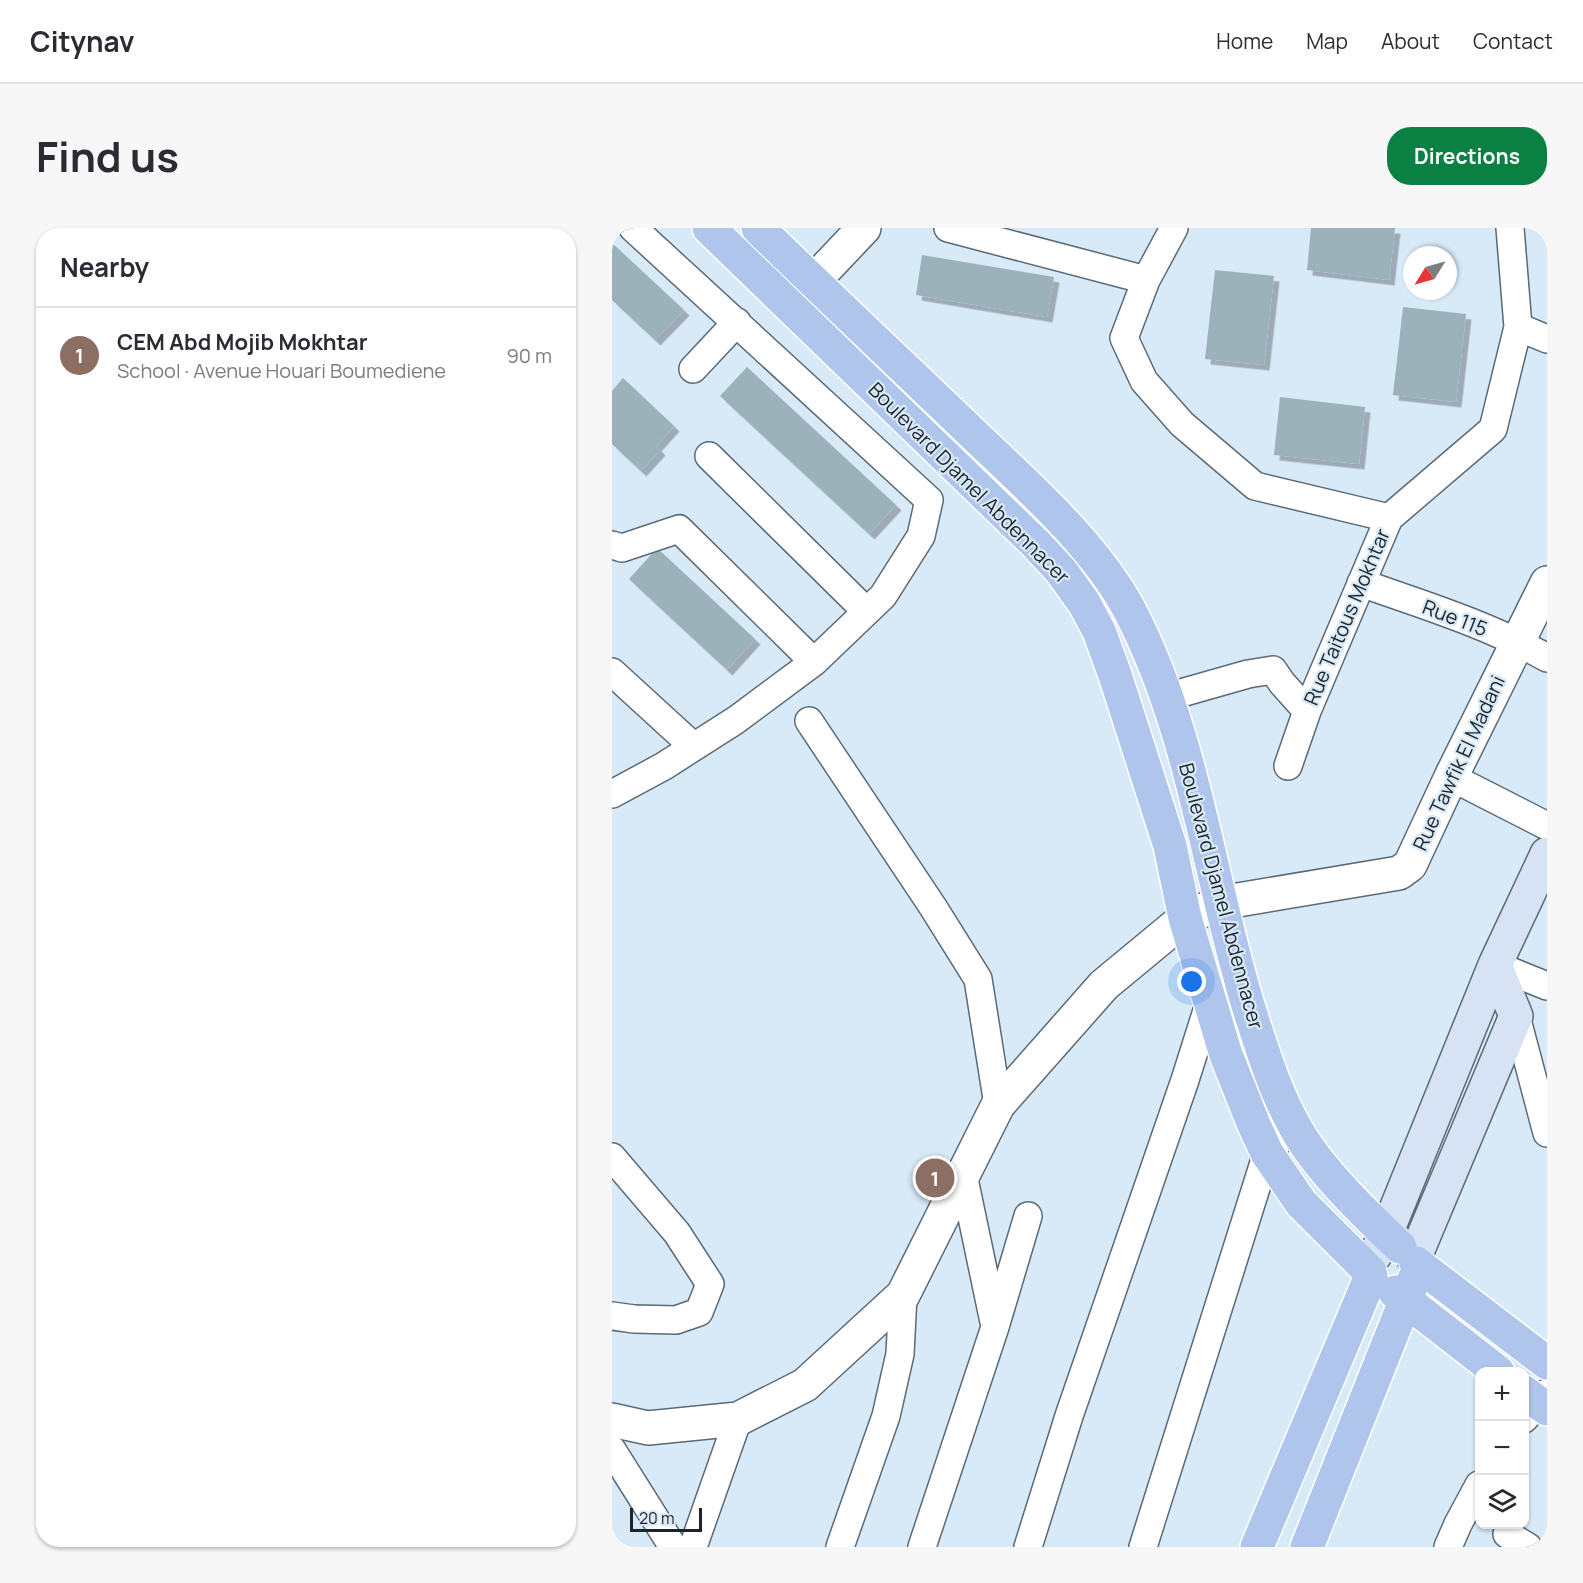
<!DOCTYPE html>
<meta charset="utf-8">
<style>
:root{--surface:#fff;--page:#f7f7f7;--text:#2b2b33;--muted:#7c7c81;--line:#e1e1e2;--accent:#0b8043}
body{margin:0;font-family:Manrope,sans-serif;background:var(--page);color:var(--text)}
.controls{position:absolute;right:18px;bottom:18px;display:grid;overflow:hidden;border-radius:12px;box-shadow:0 2px 4px #0004}
.controls button{width:54px;height:54px;display:grid;place-items:center;padding:0;border:0;border-bottom:2px solid var(--line);background:var(--surface);color:var(--text);font:30px sans-serif}
.compass{position:absolute;left:791px;top:18px;width:54px;height:54px;border-radius:50%;background:var(--surface);box-shadow:0 2px 4px #0004;rotate:233deg}
.scale{position:absolute;left:18px;bottom:15px;width:72px;box-sizing:border-box;padding-left:6px;border:3px solid #1d2328;border-top:0;font-size:16px;line-height:21px;white-space:nowrap;color:#1d2328;-webkit-text-stroke:4px #d8e9f8;paint-order:stroke}
.you{position:absolute;left:580px;top:754px;width:21px;height:21px;margin:-15px;border:4px solid #fff;border-radius:50%;background:#1a73e8;box-shadow:0 0 0 9px #1a73e833}
.badge{display:grid;place-items:center;width:39px;height:39px;border-radius:50%;background:var(--accent);color:#fff;font-size:20px;font-weight:700}
.pin{position:absolute;translate:-50% -50%;border:3px solid #fff;box-shadow:0 2px 6px #0006}
.list{margin:0;padding:0;list-style:none}
h2{display:flex;justify-content:space-between;align-items:center;height:78px;margin:0;padding:0 24px;font-size:26px}
h2 small{font-size:20px;font-weight:400;color:var(--muted)}
.list li{display:grid;grid-template-columns:39px 1fr auto;gap:18px;align-items:center;box-sizing:border-box;height:96px;padding:0 24px;border-top:2px solid var(--line)}
.list b{display:block;font-size:22px;white-space:nowrap}
.list p{margin:0;font-size:20px;white-space:nowrap;color:var(--muted)}
.list em{font-size:20px;font-style:normal;color:var(--muted)}
.icon{flex:none;width:33px;height:33px;fill:none;stroke:currentColor;stroke-width:2;stroke-linecap:round;stroke-linejoin:round}
.map{position:relative;flex:none;width:935px;height:1319px;overflow:hidden;border-radius:24px}
header{display:flex;align-items:center;gap:36px;box-sizing:border-box;height:84px;padding:0 30px;background:var(--surface);border-bottom:2px solid var(--line)}
header strong{font-size:28px}
nav{display:flex;gap:33px;margin-inline-start:auto;font-size:21px}
.intro{display:flex;align-items:center;justify-content:space-between;box-sizing:border-box;height:144px;padding:0 36px}
h1{margin:0;font-size:42px}
.button{padding:15px 27px;border-radius:24px;background:var(--accent);color:#fff;font-size:21px;font-weight:700}
main{display:flex;gap:36px;padding:0 36px}
aside{flex:1;background:var(--surface);border-radius:24px;box-shadow:0 2px 4px #0004}
.map>svg:first-child{display:block}
.building{fill:#9cb2ba;filter:url(#shadow)}
.lines{fill:none;stroke-linecap:round;stroke-linejoin:round}
.minor-casing{stroke:#5a6a76;stroke-width:30}
.tertiary-casing{stroke:#5a6a76;stroke-width:36}
.secondary-casing{stroke:#5a6a76;stroke-width:36}
.primary-casing{stroke:#fff;stroke-width:36}
.minor{stroke:#fff;stroke-width:27}
.tertiary{stroke:#fff;stroke-width:33}
.secondary{stroke:#d7e2f5;stroke-width:33}
.primary{stroke:#b0c5eb;stroke-width:33}
.labels{text-anchor:middle;stroke-width:4.5;stroke-linejoin:round;paint-order:stroke}
.street-label{font-size:20px;fill:#1d2328;stroke:#d8e9f8}
</style>
<header>
<strong>Citynav</strong>
<nav><a>Home</a><a>Map</a><a>About</a><a>Contact</a></nav>
</header>
<div class="intro"><h1>Find us</h1><a class="button">Directions</a></div>
<main>
<aside>
<h2>Nearby<small></small></h2>
<ul class="list">
<li><span class="badge" style="background:#8d6e63">1</span><div><b>CEM Abd Mojib Mokhtar</b><p>School · Avenue Houari Boumediene</p></div><em>90 m</em></li>
</ul>
</aside>
<div class="map">
<svg width="935" height="1319" viewBox="0 0 935 1319">
<defs>
<filter id="shadow"><feDropShadow dx="5.5" dy="5.5" stdDeviation="0" flood-color="#0004"/></filter>
</defs>
<rect width="100%" height="100%" fill="#d8e9f8"/>
<path class="building" d="M 699,0 L 783,0 L 777,52 L 695,42 Z
M 0,15 L 72,82 L 43,112 L 0,72 Z
M 310,27 L 442,49 L 435,89 L 304,67 Z
M 603,42 L 662,48 L 652,137 L 593,131 Z
M 791,79 L 854,86 L 844,174 L 781,167 Z
M 135,139 L 284,277 L 257,306 L 108,168 Z
M 11,150 L 62,198 L 44,218 L 48,222 L 29,243 L 0,216 L 0,163 Z
M 668,169 L 753,179 L 747,236 L 662,227 Z
M 45,320 L 143,411 L 115,442 L 17,351 Z"/>
<g class="lines">
<g class="minor-casing">
<path id="minor" d="M 336,0 L 534,52
M 562,0 L 534,52 L 512,110 L 532,153 L 570,196 L 643,258 L 777,290
M 906,99 L 935,111
M 81,141 L 125,94
M 97,228 L 254,383
M 0,317 L 10,320 L 67,301 L 202,434
M 749,355 C 812,377 877,397 935,430
M 0,444 L 82,519
M 555,469 L 636,446 L 661,442 L 670,455 L 695,483
M 197,493 L 321,679 L 366,751 L 386,877
M 676,538 L 695,483 L 777,290 L 881,201 L 906,99 L 898,0
M 839,549 L 935,598
M 0,566 L 52,538 L 124,492 L 202,434 L 271,368 L 309,308 L 317,272 L 21,0
M 883,737 L 935,758
M 904,788 L 935,905
M 0,929 L 65,1005 L 98,1056 L 87,1084 L 64,1092 L 22,1091 L 0,1088
M 351,946 L 382,1094
M 912,1191 L 935,1165
M 0,1222 L 61,1319
M 895,1306 L 916,1319
M 81,1319 L 126,1191
M 228,1319 L 274,1188 L 288,1126 L 291,1067
M 310,1319 L 383,1099 L 416,988
M 416,1319 L 457,1188 L 573,852 L 598,773
M 531,1319 L 655,925 L 682,898
M 836,1319 L 846,1296 L 867,1257"/>
</g>
<g class="tertiary-casing">
<path id="tertiary" d="M 178,78 L 252,0
M 0,1192 L 36,1200 L 126,1191 L 193,1157 L 291,1067 L 386,877 L 492,757 L 573,690 L 608,675 L 787,645 L 798,637 L 839,549 L 935,355"/>
</g>
<g class="secondary-casing">
<path id="secondary" d="M 883,737 L 935,626
M 763,1027 L 774,1006 L 883,737 L 904,788 L 802,1031"/>
</g>
<g class="primary-casing">
<path id="primary" d="M 97,0 L 424,316 L 449,343 L 472,375 L 487,403 L 503,447 L 558,618 L 573,690 L 614,827 L 642,897 L 655,925 L 689,975 L 758,1044
M 146,0 C 216,68 287,135 357,202 C 412,255 482,315 518,383 C 583,508 597,654 639,787 C 651,824 663,863 682,897 C 704,939 753,986 788,1019
M 804,1035 L 935,1135
M 783,1064 L 886,1144
M 912,1164 L 935,1181
M 645,1319 L 759,1048
M 695,1319 L 802,1051"/>
</g>
<use href="#minor" class="minor"/>
<use href="#tertiary" class="tertiary"/>
<use href="#secondary" class="secondary"/>
<use href="#primary" class="primary"/>
</g>
<g class="labels">
<g class="street-label">
<text transform="translate(357 255) rotate(45)" y="7">Boulevard Djamel Abdennacer</text>
<text transform="translate(735 389) rotate(-67)" y="7">Rue Taitous Mokhtar</text>
<text transform="translate(843 390) rotate(21)" y="7">Rue 115</text>
<text transform="translate(847 535) rotate(-65)" y="7">Rue Tawfik El Madani</text>
<text transform="translate(609 668) rotate(75)" y="7">Boulevard Djamel Abdennacer</text>
</g>
</g>
</svg>
<div class="controls">
<button>+</button>
<button>−</button>
<button><svg class="icon" aria-label="layers" viewBox="0 0 24 24"><path d="M12 4l9 5-9 5-9-5zM3 14l9 5 9-5"/></svg></button>
</div>
<svg class="compass" viewBox="-18 -18 36 36"><path d="M0-13l5 13h-10z" fill="#e53935"/><path d="M0 13l5-13h-10z" fill="#7c7c81"/></svg>
<div class="scale">20 m</div>
<div class="you"></div>
<div class="pin badge" style="left:323px;top:950px;background:#8d6e63">1</div>
</div>
</main>
